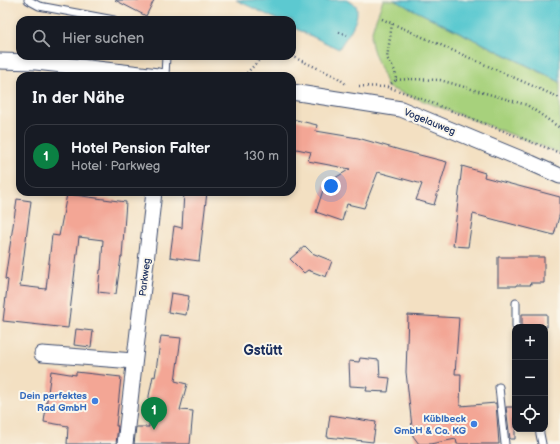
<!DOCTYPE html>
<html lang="de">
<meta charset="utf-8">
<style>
:root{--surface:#171b24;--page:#20242c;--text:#f1f3f6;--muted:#9ea1a6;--line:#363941;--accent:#0b8043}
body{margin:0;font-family:"Balsamiq Sans",sans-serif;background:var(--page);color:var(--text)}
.controls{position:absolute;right:12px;bottom:12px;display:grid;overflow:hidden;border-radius:8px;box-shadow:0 2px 6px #0003}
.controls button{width:36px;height:36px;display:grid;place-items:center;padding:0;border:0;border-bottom:1px solid var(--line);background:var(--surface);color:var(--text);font:20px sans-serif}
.you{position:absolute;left:331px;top:186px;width:14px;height:14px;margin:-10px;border:3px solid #fff;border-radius:50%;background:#1a73e8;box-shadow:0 0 0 6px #1a73e833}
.badge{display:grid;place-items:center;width:26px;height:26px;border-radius:50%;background:var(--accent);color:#fff;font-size:13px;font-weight:700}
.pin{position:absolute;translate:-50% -33px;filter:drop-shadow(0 1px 2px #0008)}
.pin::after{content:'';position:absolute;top:21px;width:14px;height:12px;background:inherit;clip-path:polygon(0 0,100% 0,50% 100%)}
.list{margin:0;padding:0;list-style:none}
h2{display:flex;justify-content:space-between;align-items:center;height:52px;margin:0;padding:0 16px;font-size:17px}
h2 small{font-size:13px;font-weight:400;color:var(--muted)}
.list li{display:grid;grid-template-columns:26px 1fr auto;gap:12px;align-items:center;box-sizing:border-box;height:64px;margin:0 8px 8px;padding:0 8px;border:1px solid var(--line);border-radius:12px}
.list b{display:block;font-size:15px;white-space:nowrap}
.list p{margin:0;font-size:13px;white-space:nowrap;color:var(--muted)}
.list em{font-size:13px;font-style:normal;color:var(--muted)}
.icon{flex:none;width:22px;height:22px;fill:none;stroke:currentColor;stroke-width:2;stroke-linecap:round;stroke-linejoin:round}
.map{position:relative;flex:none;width:560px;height:444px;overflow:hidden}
.search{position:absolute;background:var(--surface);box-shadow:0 2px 6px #0003;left:16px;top:16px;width:280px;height:44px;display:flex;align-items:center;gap:10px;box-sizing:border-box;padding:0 14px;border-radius:12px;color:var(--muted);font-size:15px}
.panel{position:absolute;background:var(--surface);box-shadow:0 2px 6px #0003;left:16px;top:72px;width:280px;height:124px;border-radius:12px}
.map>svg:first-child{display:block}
.green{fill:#a7d17c;stroke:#61806d}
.water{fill:#5cc9d0;stroke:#3c7c97}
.building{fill:#f3a695}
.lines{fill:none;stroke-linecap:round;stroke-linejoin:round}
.service-casing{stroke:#3b4a6d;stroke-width:9}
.minor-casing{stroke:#3b4a6d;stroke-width:17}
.path{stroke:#3b4a6d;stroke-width:2.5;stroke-dasharray:1 3;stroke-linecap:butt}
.service{stroke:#fff;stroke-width:7}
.minor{stroke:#fff;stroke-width:15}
.shop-dot{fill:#3f7fe0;stroke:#fbf7ec;stroke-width:1.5}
.labels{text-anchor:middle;stroke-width:4;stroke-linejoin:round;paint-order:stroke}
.street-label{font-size:10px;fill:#1b2f5e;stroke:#fbf7ec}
.shop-label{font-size:10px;font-weight:bold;fill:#366cbe;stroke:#fbf7ec;text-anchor:end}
.district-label{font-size:14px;font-weight:bold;fill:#1b2f5e;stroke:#fbf7ec}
</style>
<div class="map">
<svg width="560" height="444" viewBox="0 0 560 444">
<rect width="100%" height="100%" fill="#fbf7ec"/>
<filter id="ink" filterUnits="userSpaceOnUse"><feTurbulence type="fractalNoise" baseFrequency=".025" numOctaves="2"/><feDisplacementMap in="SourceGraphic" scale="8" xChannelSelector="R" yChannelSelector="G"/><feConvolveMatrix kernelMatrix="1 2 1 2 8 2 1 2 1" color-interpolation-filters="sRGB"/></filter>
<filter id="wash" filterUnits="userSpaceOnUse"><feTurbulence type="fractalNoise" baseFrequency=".012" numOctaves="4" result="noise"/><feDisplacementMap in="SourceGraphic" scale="16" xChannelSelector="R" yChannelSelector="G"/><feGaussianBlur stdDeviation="0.9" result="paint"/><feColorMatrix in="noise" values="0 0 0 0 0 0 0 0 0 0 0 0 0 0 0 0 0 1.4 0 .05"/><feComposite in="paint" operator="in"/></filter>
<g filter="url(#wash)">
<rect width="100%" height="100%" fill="#f3e0c2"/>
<path class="green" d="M 383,0 L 394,0 L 560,82 L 560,153 L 387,87 C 384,74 369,48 371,36 C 373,24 379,12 383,0 Z"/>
<path class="water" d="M 236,0 L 346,0 L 356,5 C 361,21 346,36 339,49 L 292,27 L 292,20 L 278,20 Z
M 394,0 L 560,0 L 560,82 L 551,77 Z"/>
<g id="blocks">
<path class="building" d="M 115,0 L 154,0 L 146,16 Z
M 292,119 L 317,125 L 316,131 L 358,138 L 400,150 L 447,162 L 434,205 L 416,200 L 422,184 L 378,172 L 364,208 L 347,204 L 342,221 L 316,212 L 325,184 L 350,169 L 308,161 L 311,152 L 292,148 Z
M 462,166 L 485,173 L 484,177 L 560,197 L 560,213 L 554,235 L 473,214 L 468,247 L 453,246 Z
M 184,192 L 207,192 L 199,261 L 170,257 L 174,226 L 182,228 Z
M 67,194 L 126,202 L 122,257 L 121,257 L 116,294 L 98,292 L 100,270 L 101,270 L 103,240 L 79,237 L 68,328 L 3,321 L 8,280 L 5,279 L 17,199 L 31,201 L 20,286 L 46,289 L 52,235 L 59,236 Z
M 305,246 L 312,253 L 332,261 L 326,277 L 308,270 L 304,273 L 290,259 Z
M 498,257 L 544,257 L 544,283 L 530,283 L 531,285 L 516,285 L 516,286 L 498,286 Z
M 171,293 L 189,296 L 186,315 L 168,312 Z
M 522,314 L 547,314 L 547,327 L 522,327 Z
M 408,315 L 459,318 L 455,374 L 461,374 L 460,406 L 496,403 L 499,444 L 457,444 L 456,439 L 430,444 L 419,444 L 413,436 L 406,372 Z
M 76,329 L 93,331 L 91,347 L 74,345 Z
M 161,336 L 181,338 L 175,381 L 187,384 L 180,410 L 193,411 L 190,444 L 134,444 L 136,427 L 149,427 L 149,396 L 153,376 L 155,377 Z
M 360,358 L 379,360 L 380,377 L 390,378 L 388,392 L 366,391 L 367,387 L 350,386 L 349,361 L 359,362 Z
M 51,371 L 76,375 L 76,372 L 121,377 L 116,426 L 118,426 L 116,444 L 67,444 L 68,426 L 44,422 Z
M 506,407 L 515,407 L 515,439 L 510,439 Z
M 330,415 L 376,422 L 373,442 L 327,437 Z"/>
</g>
</g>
<g filter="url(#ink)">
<use href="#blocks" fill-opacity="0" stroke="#3b4a6d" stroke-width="1"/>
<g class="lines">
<g class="service-casing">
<path id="service" d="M 28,0 L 39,6 L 114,20
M 165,76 L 166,56
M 516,303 L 516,327
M 499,387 L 505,444
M 539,429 L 542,444"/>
</g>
<g class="minor-casing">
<path id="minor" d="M 0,61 L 36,62 L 158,76
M 292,92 L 401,109 L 531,163 L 560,176
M 42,354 L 134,361
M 125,444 L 154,192"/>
</g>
<path class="path" d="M 382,19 L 560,98
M 339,32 L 347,35
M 291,56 L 337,77 L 347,85
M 244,76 L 263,56
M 396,80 L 409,79 L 440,80 L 527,105 L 560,128
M 359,86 L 387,87 L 406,93 L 560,153
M 388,86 L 396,80 L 395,71 L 387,58 L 392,24"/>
<use href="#service" class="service"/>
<use href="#minor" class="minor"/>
</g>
</g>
<g class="shop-dot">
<circle cx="95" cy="401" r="4"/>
<circle cx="474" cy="424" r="4"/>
</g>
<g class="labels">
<g class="street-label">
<text transform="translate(430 121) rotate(22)" y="4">Vogelauweg</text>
<text transform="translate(144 277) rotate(-83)" y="4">Parkweg</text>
</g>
<g class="shop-label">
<text x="87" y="399">Dein perfektes<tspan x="87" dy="12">Rad GmbH</tspan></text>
<text x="466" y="422">Küblbeck<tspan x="466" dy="12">GmbH &amp; Co. KG</tspan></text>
</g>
<g class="district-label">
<text x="263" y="355">Gstütt</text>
</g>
</g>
</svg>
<div class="controls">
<button>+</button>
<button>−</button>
<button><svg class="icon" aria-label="locate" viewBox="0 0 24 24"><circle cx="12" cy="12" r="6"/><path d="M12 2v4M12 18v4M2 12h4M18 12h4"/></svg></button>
</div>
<div class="you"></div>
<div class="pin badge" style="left:154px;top:430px">1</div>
<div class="search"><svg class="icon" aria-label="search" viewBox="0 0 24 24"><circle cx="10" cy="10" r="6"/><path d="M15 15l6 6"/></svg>Hier suchen</div>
<section class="panel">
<h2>In der Nähe<small></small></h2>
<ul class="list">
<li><span class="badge">1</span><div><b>Hotel Pension Falter</b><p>Hotel · Parkweg</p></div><em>130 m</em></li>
</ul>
</section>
</div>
